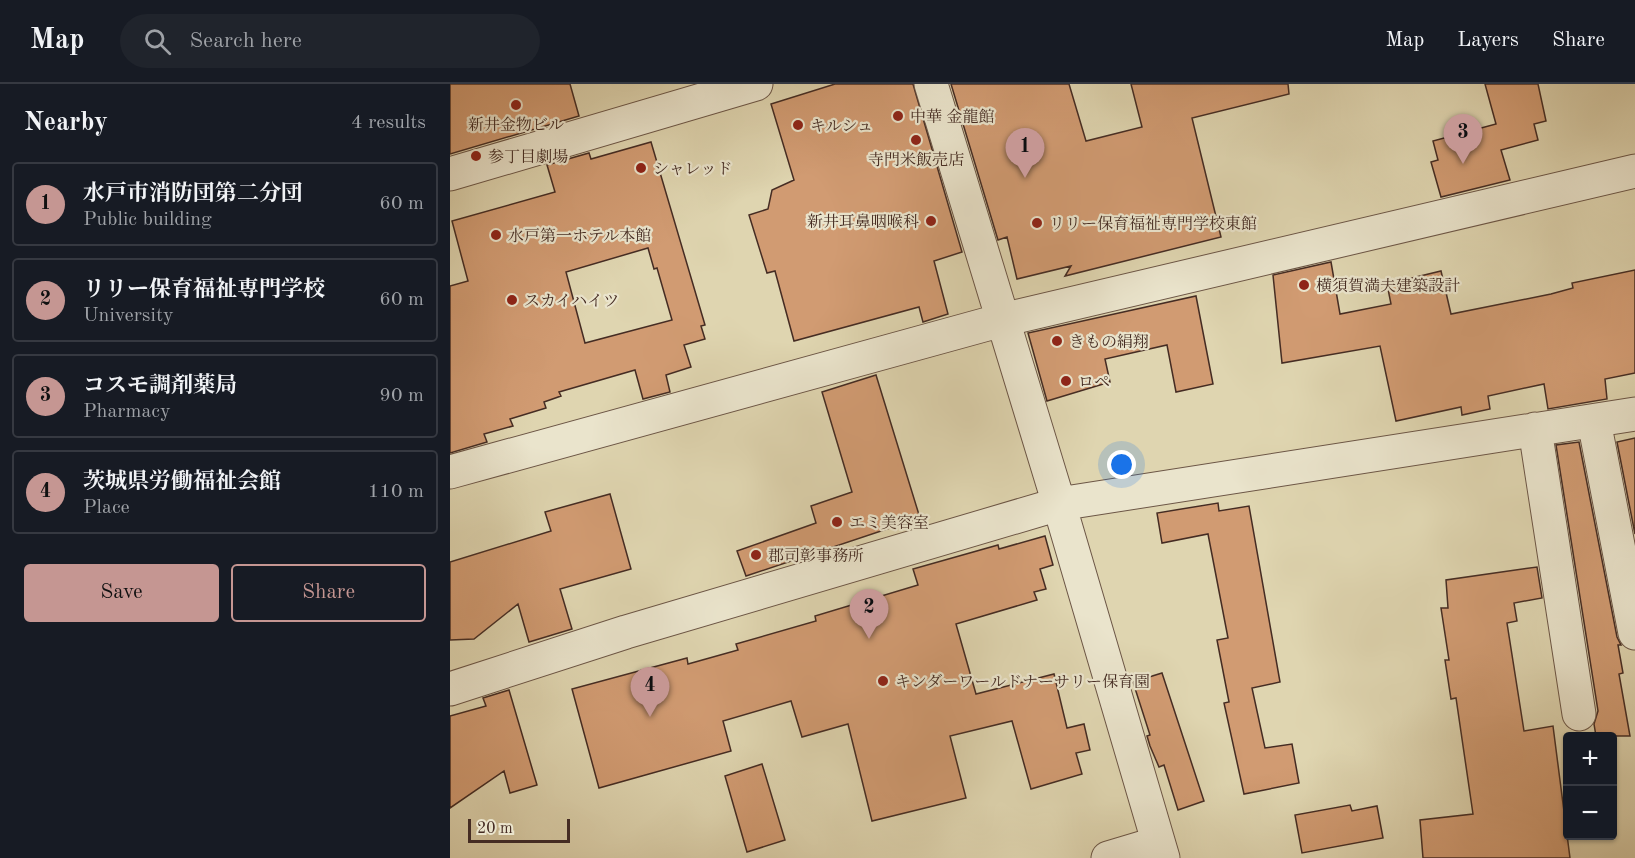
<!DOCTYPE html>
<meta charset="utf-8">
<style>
:root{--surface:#171b24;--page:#20242c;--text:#f1f3f6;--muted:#9ea1a6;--line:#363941;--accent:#c59692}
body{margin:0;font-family:"Old Standard TT","Noto Serif JP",serif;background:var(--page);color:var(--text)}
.controls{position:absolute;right:18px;bottom:18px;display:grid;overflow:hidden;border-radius:6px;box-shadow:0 2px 4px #0004}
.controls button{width:54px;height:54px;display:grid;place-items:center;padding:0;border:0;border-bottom:2px solid var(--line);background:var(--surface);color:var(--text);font:30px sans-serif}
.scale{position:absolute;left:18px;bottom:15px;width:102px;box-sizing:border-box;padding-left:6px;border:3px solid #452c23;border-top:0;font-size:16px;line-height:21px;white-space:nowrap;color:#452c23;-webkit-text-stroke:4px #eae4cc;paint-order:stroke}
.you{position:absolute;left:672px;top:381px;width:21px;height:21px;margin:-15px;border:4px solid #fff;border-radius:50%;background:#1a73e8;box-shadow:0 0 0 9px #1a73e833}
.badge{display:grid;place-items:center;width:39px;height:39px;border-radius:50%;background:var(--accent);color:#111;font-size:20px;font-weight:700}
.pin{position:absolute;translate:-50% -50px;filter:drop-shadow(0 2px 3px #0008)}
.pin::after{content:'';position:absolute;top:32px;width:21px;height:18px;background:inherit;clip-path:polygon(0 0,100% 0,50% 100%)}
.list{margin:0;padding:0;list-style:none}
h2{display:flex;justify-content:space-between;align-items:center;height:78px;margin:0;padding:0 24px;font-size:26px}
h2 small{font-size:20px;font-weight:400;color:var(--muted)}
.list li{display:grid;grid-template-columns:39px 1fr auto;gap:18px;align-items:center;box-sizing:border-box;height:84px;margin:0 12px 12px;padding:0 12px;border:2px solid var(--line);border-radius:6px}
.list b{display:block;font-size:22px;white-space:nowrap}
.list p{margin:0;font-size:20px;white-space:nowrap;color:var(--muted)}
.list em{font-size:20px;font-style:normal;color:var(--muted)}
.actions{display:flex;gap:12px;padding:18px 24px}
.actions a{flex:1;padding:14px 0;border:2px solid var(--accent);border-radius:6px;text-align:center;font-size:21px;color:var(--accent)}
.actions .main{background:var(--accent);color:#111}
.icon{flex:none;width:33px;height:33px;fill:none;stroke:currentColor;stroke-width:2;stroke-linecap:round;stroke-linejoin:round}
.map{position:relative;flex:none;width:1185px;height:774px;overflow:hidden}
header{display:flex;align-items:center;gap:36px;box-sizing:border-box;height:84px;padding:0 30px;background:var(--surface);border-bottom:2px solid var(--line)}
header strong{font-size:28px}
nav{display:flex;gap:33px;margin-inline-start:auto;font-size:21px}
.search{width:420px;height:54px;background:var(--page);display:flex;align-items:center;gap:15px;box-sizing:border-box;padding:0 21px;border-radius:33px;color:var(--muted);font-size:22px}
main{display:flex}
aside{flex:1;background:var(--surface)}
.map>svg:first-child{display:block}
.building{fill:#d19b72;stroke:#452c23;stroke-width:1.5;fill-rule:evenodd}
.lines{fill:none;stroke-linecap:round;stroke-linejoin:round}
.minor-casing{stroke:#6c5646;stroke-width:35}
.minor{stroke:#eae4cc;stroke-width:33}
.poi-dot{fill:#8f2418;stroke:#eae4cc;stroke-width:2}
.labels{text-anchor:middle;stroke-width:4.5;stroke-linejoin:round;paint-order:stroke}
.poi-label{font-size:16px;fill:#452c23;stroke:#eae4cc;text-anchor:start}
</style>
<header>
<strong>Map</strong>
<div class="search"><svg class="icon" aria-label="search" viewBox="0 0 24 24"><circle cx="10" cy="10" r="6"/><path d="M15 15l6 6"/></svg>Search here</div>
<nav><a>Map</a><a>Layers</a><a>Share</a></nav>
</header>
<main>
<aside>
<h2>Nearby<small>4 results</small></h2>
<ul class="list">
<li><span class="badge">1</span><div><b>水戸市消防団第二分団</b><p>Public building</p></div><em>60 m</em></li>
<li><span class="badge">2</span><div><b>リリー保育福祉専門学校</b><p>University</p></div><em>60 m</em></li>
<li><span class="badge">3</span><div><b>コスモ調剤薬局</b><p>Pharmacy</p></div><em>90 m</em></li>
<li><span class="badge">4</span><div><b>茨城県労働福祉会館</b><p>Place</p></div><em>110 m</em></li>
</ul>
<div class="actions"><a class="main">Save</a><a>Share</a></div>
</aside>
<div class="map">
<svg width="1185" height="774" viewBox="0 0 1185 774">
<rect width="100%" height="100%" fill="#dfd5b0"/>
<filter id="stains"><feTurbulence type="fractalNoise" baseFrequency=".00333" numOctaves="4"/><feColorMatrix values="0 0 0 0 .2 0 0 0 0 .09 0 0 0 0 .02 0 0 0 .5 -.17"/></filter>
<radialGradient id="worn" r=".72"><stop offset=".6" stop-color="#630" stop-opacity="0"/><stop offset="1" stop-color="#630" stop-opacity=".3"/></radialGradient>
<path class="building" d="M 0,0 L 120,0 L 129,32 L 0,70 Z
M 385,0 L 463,0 L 512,168 L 484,177 L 498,230 L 473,238 L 469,223 L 344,257 L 325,187 L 317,189 L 299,131 L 318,125 L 322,106 L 344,96 L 321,20 Z
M 501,0 L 619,0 L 636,57 L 692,43 L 681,0 L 838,0 L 839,10 L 742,34 L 771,153 L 615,192 L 621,182 L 567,195 L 557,153 L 548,156 Z
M 1035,0 L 1088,0 L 1096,37 L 1084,40 L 1088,56 L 1051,66 L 1060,96 L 991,113 L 981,78 L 988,76 L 983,57 L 1046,40 Z
M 201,58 L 255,241 L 251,242 L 255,255 L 234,261 L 241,283 L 216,291 L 220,308 L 193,315 L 185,286 L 109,308 L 111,312 L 94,318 L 96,324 L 60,335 L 63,342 L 34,350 L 37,358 L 0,369 L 0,202 L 18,197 L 2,137 L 105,108 L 97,81 L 139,69 L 141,75 ZM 198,164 L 204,185 L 207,184 L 222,236 L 135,259 L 116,188 Z
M 881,178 L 890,230 L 941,220 L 937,200 L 991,187 L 1001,230 L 1101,210 L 1123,204 L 1122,199 L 1185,186 L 1185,289 L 1155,295 L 1157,315 L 1098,325 L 1094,300 L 1038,312 L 1040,325 L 1012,331 L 1011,323 L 946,337 L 930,262 L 832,279 L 823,191 Z
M 746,212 L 763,300 L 726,308 L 717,261 L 655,275 L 660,298 L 597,317 L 578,249 Z
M 426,291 L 470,434 L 296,492 L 287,467 L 366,439 L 361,422 L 402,408 L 372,308 Z
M 1185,354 L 1185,450 L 1167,358 Z
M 1129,358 L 1167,553 L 1171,561 L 1168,561 L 1173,589 L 1169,590 L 1180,652 L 1146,652 L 1144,640 L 1148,627 L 1106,361 Z
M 160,410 L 181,485 L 110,505 L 122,545 L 79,558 L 68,520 L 24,555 L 0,556 L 0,478 L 101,447 L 95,428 Z
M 768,419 L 769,427 L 799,422 L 830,598 L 802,604 L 815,664 L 842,660 L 849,699 L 794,710 L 774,619 L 779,618 L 767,556 L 778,554 L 758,450 L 712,459 L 707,429 Z
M 595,452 L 603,481 L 590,485 L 596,505 L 584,508 L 587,516 L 506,540 L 526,610 L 604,590 L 617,644 L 634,640 L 640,666 L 626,669 L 632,690 L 581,705 L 562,637 L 500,652 L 516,714 L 422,737 L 398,640 L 352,653 L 341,617 L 273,637 L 281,667 L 149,704 L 122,605 L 237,574 L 238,580 L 288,566 L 286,560 L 366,537 L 365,532 L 468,501 L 463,485 L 548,461 L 549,465 Z
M 1087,483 L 1092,514 L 1064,519 L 1067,537 L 1057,539 L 1074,647 L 1103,642 L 1120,774 L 973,774 L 970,736 L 1023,730 L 1006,614 L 1001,615 L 995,576 L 999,576 L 991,524 L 998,524 L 996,496 Z
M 712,589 L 754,717 L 728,726 L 714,681 L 709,683 L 700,662 L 697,652 L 700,651 L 683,598 Z
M 59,606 L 87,701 L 60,709 L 54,687 L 0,724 L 0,632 L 36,622 L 33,614 Z
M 312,680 L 335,756 L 297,768 L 275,692 Z
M 900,721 L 902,727 L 927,722 L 933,754 L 852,769 L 845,731 Z"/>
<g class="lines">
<g class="minor-casing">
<path id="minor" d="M 481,0 L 609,420 L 713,774
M 0,90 L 306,0
M 1144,337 L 1185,549
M 1085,345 L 1129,630
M 0,388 L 552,236 L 1185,87
M 0,605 L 176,548 L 609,420 L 1185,330
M 658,774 L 708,759"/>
</g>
<use href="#minor" class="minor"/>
</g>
<g class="poi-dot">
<circle cx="66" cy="21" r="6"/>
<circle cx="448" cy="32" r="6"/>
<circle cx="348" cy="41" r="6"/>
<circle cx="466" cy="56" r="6"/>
<circle cx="26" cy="72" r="6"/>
<circle cx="191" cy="84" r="6"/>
<circle cx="481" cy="137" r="6"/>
<circle cx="587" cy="139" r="6"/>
<circle cx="46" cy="151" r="6"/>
<circle cx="854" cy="201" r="6"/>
<circle cx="62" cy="216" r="6"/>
<circle cx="607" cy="257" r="6"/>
<circle cx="616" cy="297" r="6"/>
<circle cx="387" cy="438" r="6"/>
<circle cx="306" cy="471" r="6"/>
<circle cx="433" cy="597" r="6"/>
</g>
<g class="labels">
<g class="poi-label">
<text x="460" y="38">中華 金龍館</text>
<text x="66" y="46" text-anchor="middle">新井金物ビル</text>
<text x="360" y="47">キルシュ</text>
<text x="38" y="78">参丁目劇場</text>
<text x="466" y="81" text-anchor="middle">寺門米飯売店</text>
<text x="203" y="90">シャレッド</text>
<text x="469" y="143" text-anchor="end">新井耳鼻咽喉科</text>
<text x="599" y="145">リリー保育福祉専門学校東館</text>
<text x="58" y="157">水戸第一ホテル本館</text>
<text x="866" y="207">横須賀満夫建築設計</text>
<text x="74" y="222">スカイハイツ</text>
<text x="619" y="263">きもの絹翔</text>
<text x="628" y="303">ロペ</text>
<text x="399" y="444">エミ美容室</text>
<text x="318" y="477">郡司彰事務所</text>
<text x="445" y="603">キンダーワールドナーサリー保育園</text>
</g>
</g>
<rect width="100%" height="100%" filter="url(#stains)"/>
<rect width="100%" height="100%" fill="url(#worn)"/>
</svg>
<div class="controls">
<button>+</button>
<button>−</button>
</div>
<div class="scale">20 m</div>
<div class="you"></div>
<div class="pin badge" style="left:575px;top:94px">1</div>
<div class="pin badge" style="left:419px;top:555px">2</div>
<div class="pin badge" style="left:1013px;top:80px">3</div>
<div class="pin badge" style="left:200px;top:633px">4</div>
</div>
</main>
